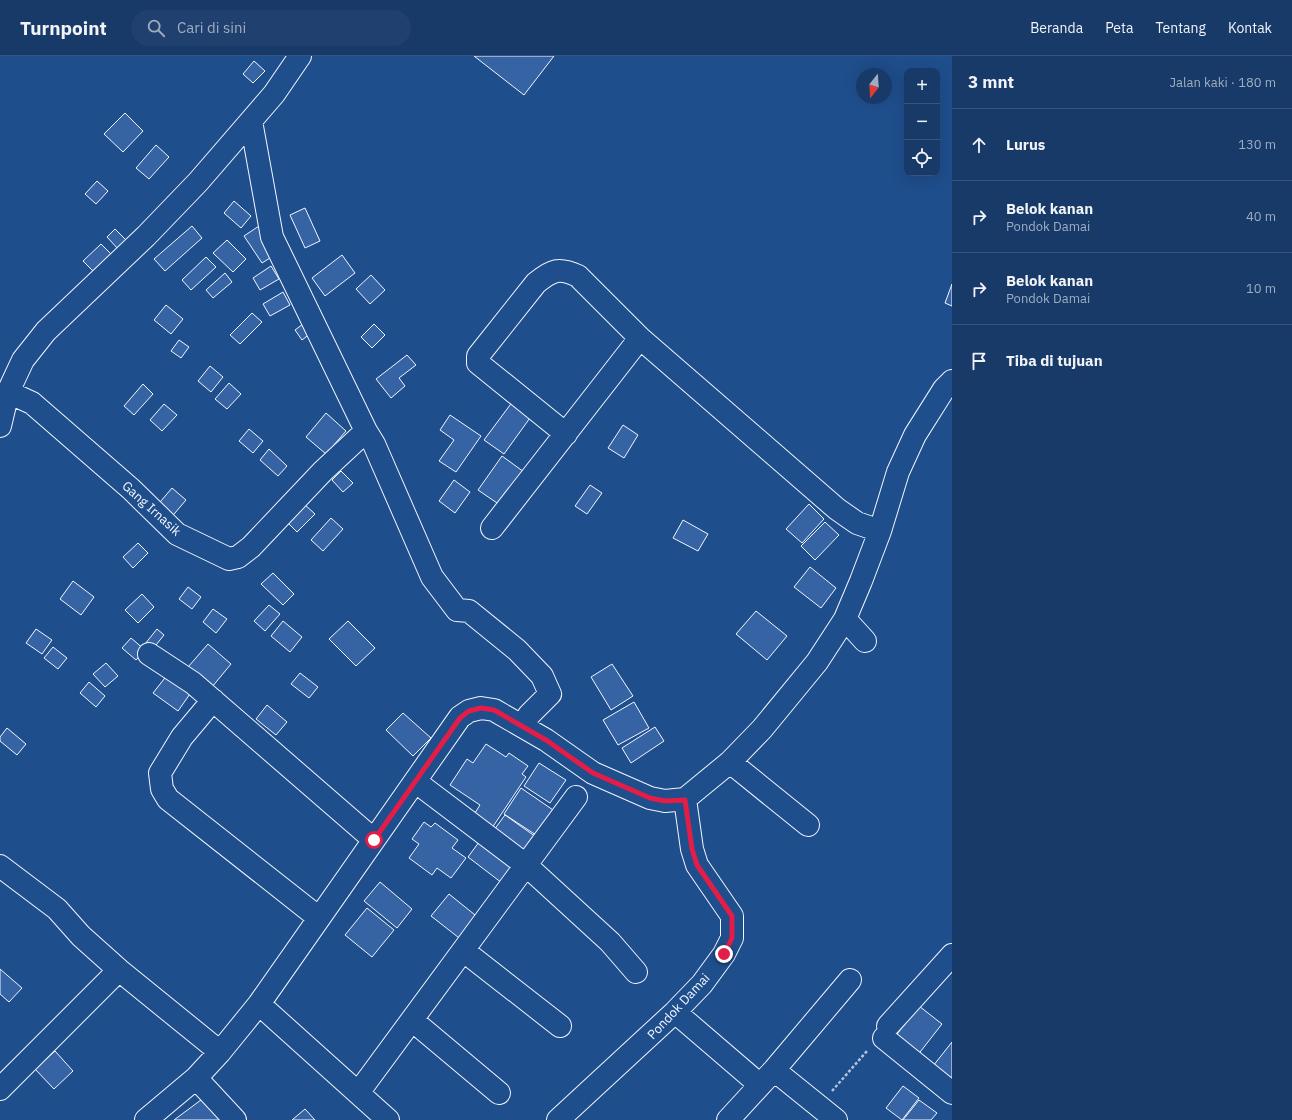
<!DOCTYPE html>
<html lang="id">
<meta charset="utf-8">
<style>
:root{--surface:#173a69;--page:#20416f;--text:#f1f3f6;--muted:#9eadc0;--line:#36547d}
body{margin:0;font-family:"IBM Plex Sans",sans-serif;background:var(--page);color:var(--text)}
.controls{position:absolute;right:12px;top:12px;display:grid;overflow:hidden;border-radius:8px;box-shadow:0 4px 16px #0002}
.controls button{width:36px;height:36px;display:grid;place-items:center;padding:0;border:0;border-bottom:1px solid var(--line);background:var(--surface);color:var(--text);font:20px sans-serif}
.compass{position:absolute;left:856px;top:12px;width:36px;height:36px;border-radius:50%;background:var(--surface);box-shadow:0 4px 16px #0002;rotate:197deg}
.stop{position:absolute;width:12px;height:12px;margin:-9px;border:3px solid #e11d48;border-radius:50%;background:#fff}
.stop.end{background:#e11d48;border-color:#fff;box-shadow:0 1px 4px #0008}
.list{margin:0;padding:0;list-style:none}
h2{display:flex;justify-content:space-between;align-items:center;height:52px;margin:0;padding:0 16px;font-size:17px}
h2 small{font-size:13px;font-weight:400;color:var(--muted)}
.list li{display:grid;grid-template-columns:26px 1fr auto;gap:12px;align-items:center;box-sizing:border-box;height:72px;padding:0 16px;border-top:1px solid var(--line)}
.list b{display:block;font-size:15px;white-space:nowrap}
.list p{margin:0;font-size:13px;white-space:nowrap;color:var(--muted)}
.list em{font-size:13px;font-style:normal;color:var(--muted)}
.icon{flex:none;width:22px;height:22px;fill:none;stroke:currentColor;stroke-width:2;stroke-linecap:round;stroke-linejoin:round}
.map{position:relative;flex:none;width:952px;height:1064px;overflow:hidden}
header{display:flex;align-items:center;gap:24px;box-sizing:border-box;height:56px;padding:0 20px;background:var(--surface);border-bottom:1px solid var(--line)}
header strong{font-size:19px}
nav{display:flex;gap:22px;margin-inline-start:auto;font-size:14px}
.search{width:280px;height:36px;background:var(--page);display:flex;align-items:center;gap:10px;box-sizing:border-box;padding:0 14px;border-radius:22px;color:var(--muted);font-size:15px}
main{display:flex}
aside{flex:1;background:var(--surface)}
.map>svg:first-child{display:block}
.building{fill:#3563a3;stroke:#f2f6ff}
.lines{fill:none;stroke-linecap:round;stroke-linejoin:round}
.minor-casing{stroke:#f2f6ff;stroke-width:24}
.path{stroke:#b3c4dc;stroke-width:2.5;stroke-dasharray:3 2;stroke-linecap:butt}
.minor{stroke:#1f4e8c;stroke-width:22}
.route{stroke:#e11d48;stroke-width:5}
.labels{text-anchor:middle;stroke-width:3;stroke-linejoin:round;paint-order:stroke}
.street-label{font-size:13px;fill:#f2f6ff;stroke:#1f4e8c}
</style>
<header>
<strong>Turnpoint</strong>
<div class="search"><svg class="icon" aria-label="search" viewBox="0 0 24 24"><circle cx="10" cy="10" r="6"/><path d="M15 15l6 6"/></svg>Cari di sini</div>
<nav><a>Beranda</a><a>Peta</a><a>Tentang</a><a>Kontak</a></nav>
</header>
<main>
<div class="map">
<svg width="952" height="1064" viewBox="0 0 952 1064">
<rect width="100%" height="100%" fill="#1f4e8c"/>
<path class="building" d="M 474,0 L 554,0 L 524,39 Z
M 254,5 L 265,15 L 253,27 L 243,18 Z
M 125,57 L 143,75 L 123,96 L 104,78 Z
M 156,89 L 169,101 L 149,123 L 136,112 Z
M 97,125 L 108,135 L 96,148 L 85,138 Z
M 234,145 L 251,160 L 241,172 L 224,157 Z
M 305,152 L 320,185 L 305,192 L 290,159 Z
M 192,170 L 202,182 L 165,215 L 154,203 Z
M 259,170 L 278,197 L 262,207 L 244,180 Z
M 115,173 L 128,186 L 119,194 L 107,181 Z
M 227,184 L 246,203 L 233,216 L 213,197 Z
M 101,188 L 115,202 L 97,219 L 83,205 Z
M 342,199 L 355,217 L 325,240 L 312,222 Z
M 206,201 L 216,211 L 191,234 L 182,224 Z
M 271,210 L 279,223 L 260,234 L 253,222 Z
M 225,217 L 232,226 L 213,242 L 206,234 Z
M 371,219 L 385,234 L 370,248 L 356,233 Z
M 952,228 L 952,250 L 945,247 Z
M 283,236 L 290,249 L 270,260 L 263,248 Z
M 166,249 L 183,263 L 171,278 L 154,264 Z
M 252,257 L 262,266 L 240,288 L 230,279 Z
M 307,265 L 315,274 L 302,284 L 295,274 Z
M 374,268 L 385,279 L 372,292 L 361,281 Z
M 179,284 L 189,291 L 181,302 L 171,295 Z
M 407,299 L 416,309 L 399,322 L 405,330 L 391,342 L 376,323 Z
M 210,310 L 223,321 L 211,336 L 198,325 Z
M 229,327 L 241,338 L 227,353 L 215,343 Z
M 143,328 L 153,338 L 134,359 L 124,350 Z
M 516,341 L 535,355 L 504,398 L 484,384 Z
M 164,348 L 177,359 L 162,375 L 150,364 Z
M 326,357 L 346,375 L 326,398 L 306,381 Z
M 450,359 L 481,380 L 456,416 L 439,405 L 454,384 L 440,374 Z
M 623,369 L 638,379 L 624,402 L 608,392 Z
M 249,373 L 263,385 L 253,397 L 239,385 Z
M 269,393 L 287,410 L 278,420 L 260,404 Z
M 502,400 L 524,416 L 500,449 L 478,434 Z
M 341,415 L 353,427 L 343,436 L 332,424 Z
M 454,424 L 470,436 L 455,457 L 439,445 Z
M 590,429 L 602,437 L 587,458 L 575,450 Z
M 172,432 L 186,444 L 169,464 L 155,452 Z
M 303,447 L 315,458 L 297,476 L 285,464 Z
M 809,448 L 824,463 L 802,487 L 786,473 Z
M 331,462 L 343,473 L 323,495 L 311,484 Z
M 683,464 L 708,478 L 698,495 L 673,482 Z
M 825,466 L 839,479 L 815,504 L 801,490 Z
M 138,487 L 148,497 L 133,512 L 123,501 Z
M 810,511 L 836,532 L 821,552 L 794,531 Z
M 273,517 L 294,538 L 283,549 L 261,528 Z
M 73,525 L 94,541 L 81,559 L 60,543 Z
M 188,531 L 201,541 L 192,553 L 179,543 Z
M 142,538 L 154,551 L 138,567 L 125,554 Z
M 269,549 L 280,558 L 265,575 L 254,565 Z
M 213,553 L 227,563 L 216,577 L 203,566 Z
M 756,555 L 787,580 L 767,604 L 736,578 Z
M 283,565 L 302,581 L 290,596 L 271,580 Z
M 348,565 L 375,592 L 356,610 L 329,583 Z
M 36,573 L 52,584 L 42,598 L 26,587 Z
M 157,573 L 164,579 L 152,594 L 145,588 Z
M 131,582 L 145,594 L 136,604 L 122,592 Z
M 208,588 L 231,608 L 212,631 L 188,611 Z
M 53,591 L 67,602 L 58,613 L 44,602 Z
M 106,607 L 118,620 L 105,631 L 93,618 Z
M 612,608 L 633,640 L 611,654 L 591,621 Z
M 300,617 L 318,631 L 309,642 L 291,628 Z
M 168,618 L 192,635 L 178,655 L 153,637 Z
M 89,626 L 105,640 L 96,651 L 80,637 Z
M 634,646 L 649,672 L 618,689 L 603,664 Z
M 267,649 L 287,666 L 276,679 L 256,663 Z
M 403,657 L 431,682 L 413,700 L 386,674 Z
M 655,671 L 664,685 L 631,707 L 622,692 Z
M 7,672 L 26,688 L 17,699 L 0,685 L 0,681 Z
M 486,688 L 506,701 L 509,697 L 528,710 L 522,718 L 526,721 L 492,772 L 473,760 L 480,749 L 450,729 L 467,703 L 473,707 Z
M 539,707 L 566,724 L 550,747 L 524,730 Z
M 521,732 L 556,756 L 539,781 L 504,758 Z
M 505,759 L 536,781 L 526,796 L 494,774 Z
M 424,766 L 431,771 L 435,767 L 458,784 L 452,792 L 466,802 L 451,822 L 437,812 L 432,819 L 409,802 L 419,788 L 412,783 Z
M 482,782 L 516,808 L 502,827 L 468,801 Z
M 380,826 L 412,853 L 397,872 L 364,845 Z
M 449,838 L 480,863 L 463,885 L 431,860 Z
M 367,852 L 394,874 L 372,901 L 345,879 Z
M 0,913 L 22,932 L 9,946 L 0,938 Z
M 919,950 L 942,968 L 917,1000 L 894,982 Z
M 952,986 L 952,1024 L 933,1010 Z
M 55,995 L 73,1015 L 54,1033 L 35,1013 Z
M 903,1030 L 919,1042 L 902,1064 L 886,1052 Z
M 205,1041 L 222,1064 L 174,1064 Z
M 919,1044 L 937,1057 L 931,1064 L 903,1064 Z
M 305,1053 L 315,1064 L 292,1064 Z"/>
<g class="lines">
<g class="minor-casing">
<path id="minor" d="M 251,65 L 272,181 L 366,375 L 374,388 L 432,521 L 457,554 L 469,555 L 517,594 L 542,620 L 550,638 L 529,659 L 523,670
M 8,336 L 32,347 L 131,433 L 177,478 L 229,503 L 238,501 L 251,491 L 323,415 L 366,375
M 0,370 L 8,336 L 23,304 L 46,275 L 146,180 L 198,126 L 274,38 L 300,0
M 566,378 L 478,307 L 478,300 L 536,227 C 552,214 559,211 578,220 L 640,282 L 837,453 L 857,467 L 880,475
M 492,472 L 640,282
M 845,563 L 865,585
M 149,598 L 193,627 L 374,784
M 213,644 L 182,681 L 160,717 L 162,733 L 168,743 L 319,862
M 730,706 L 808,769
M 416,726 L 527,810 L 610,886 L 636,916
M 0,810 L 57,853 L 81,880 L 119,914 L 220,996
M 464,895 L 560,970
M 259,948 L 388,1064
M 675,956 L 760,1029
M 412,964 L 499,1037
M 888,970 L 952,899
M 884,982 L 952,1037
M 774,1014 L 836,1064
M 196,1022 L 235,1064
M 0,1033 L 114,919
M 358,1037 L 576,741
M 146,1064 L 196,1022 L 220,996 L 259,948 L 460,661 L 469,655 L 481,652 L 494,654 L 546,684 L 593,717 L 650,742 L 665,745 L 685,743 L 730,706 L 762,673 L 817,606 L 845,563 L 861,525 L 880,475 L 898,416 L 915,379 L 944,333 L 952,325
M 558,1064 L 675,956 L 702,928 L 724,898 L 732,882 L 732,860 L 697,809 L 692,793 L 685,743
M 728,1064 L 774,1014 L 850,924"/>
</g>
<path class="path" d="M 832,1035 L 867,995"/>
<use href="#minor" class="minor"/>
</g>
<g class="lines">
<path class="route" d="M 374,784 L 460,662 L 469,655 L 481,652 L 494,654 L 546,684 L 593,717 L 650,742 L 665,745 L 685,744 L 692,793 L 697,809 L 732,860 L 732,882 L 724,898"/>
</g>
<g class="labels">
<g class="street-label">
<text transform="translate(152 452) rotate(42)" y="5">Gang Irnasik</text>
<text transform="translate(678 950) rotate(-47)" y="5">Pondok Damai</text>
</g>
</g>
</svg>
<div class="controls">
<button>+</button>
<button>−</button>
<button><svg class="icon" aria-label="locate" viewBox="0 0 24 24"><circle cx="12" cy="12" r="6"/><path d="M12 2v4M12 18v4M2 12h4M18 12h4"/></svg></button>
</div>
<svg class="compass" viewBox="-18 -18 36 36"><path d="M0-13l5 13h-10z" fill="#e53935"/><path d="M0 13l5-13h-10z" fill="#9eadc0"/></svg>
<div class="stop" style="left:374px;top:784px"></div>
<div class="stop end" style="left:724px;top:898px"></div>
</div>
<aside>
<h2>3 mnt<small>Jalan kaki · 180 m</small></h2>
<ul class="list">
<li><svg class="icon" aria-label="ahead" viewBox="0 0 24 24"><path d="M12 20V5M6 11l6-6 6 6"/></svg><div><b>Lurus</b></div><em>130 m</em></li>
<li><svg class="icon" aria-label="right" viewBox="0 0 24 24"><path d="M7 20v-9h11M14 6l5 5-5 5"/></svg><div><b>Belok kanan</b><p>Pondok Damai</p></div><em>40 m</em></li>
<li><svg class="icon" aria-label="right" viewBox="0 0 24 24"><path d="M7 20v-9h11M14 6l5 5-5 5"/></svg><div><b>Belok kanan</b><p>Pondok Damai</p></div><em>10 m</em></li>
<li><svg class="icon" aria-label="arrive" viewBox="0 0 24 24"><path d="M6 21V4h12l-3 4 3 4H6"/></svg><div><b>Tiba di tujuan</b></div></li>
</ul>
</aside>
</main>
